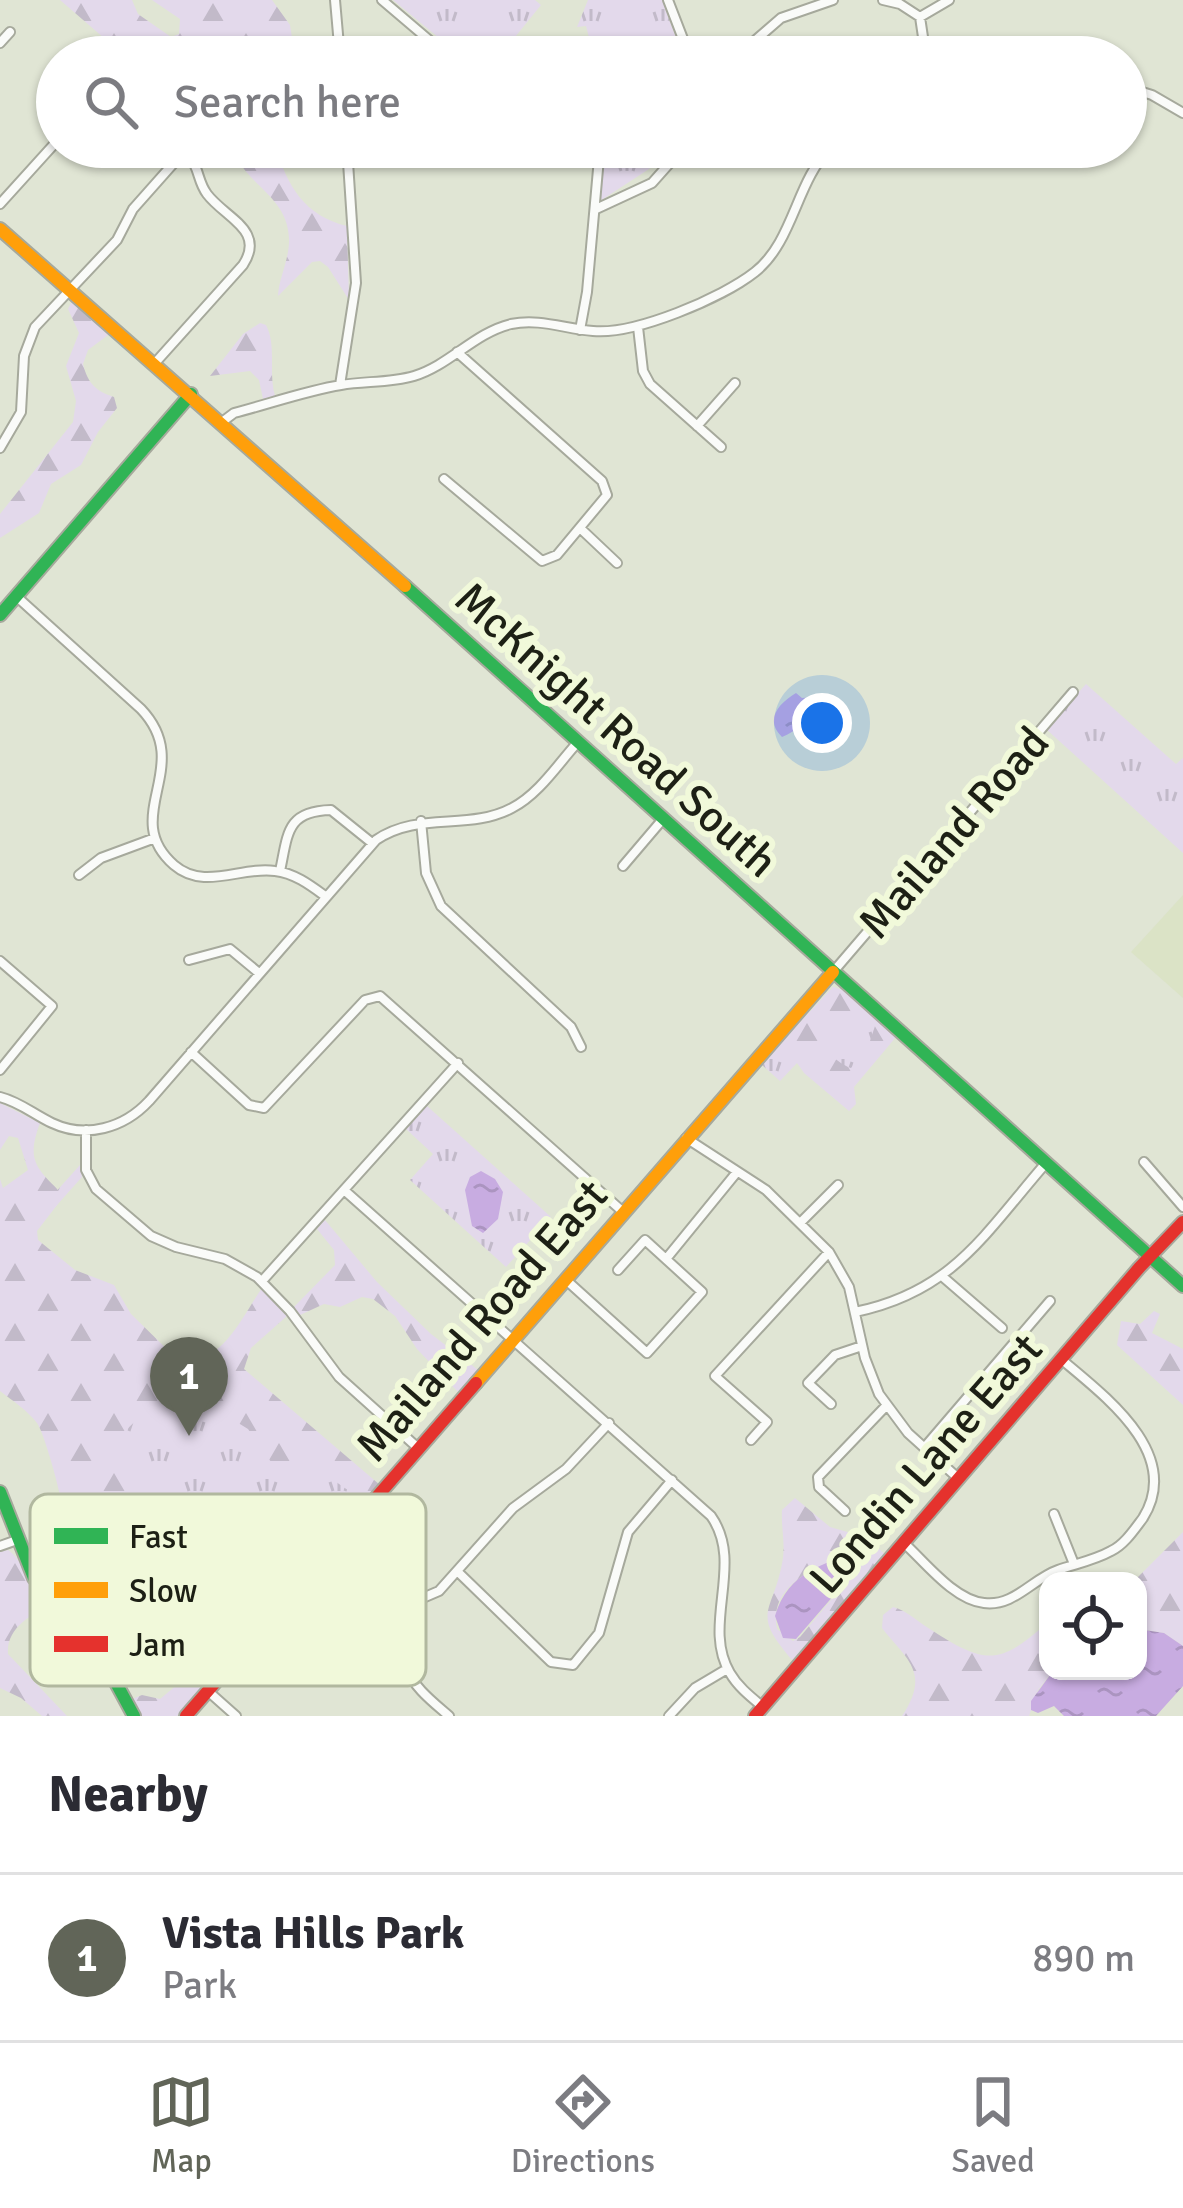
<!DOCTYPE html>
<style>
:root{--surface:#fff;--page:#f2f2f3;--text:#2b2b33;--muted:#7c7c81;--line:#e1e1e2;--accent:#616558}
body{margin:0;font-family:Signika,sans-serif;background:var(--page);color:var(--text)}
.controls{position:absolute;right:36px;bottom:36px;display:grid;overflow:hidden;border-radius:24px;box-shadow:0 3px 9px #0004}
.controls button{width:108px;height:108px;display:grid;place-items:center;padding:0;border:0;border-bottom:3px solid var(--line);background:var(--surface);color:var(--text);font:60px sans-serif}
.you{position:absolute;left:822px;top:723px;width:42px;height:42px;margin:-30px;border:9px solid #fff;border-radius:50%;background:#1a73e8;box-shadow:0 0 0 18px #1a73e833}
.badge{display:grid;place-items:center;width:78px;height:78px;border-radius:50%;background:var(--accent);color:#fff;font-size:39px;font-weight:700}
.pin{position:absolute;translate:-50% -99px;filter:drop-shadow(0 3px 6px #0008)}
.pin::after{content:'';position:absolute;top:63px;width:42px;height:36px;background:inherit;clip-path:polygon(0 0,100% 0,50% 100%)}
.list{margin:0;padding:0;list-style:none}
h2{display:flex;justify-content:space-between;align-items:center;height:156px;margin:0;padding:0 48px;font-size:51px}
h2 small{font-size:39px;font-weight:400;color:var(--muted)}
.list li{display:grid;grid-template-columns:78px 1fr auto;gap:36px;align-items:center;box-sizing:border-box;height:168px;padding:0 48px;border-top:3px solid var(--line)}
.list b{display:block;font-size:45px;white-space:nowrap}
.list p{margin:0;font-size:39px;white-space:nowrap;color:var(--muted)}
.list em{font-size:39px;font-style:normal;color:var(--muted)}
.icon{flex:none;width:66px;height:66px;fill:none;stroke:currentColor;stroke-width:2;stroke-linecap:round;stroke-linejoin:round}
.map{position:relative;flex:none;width:1183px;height:1716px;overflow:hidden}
.search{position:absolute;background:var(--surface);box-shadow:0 3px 9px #0004;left:36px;right:36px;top:36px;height:132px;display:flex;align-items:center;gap:30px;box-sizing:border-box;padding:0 42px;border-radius:66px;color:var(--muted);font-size:45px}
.sheet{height:324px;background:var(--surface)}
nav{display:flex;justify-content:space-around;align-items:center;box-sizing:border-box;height:168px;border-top:3px solid var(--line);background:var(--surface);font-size:33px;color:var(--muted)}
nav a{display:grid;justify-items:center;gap:6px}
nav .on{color:var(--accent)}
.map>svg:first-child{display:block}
.built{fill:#dbe3c6}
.grass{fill:url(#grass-tufts)}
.forest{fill:url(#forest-firs);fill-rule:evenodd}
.water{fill:url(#water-ripples)}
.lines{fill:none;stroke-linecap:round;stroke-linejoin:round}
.street-casing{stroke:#a6a99c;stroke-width:12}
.fast-casing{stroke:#a6a99c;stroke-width:16}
.slow-casing{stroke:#a6a99c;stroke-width:16}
.jam-casing{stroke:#a6a99c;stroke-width:16}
.street{stroke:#fafbf9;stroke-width:8}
.fast{stroke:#30b455;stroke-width:12}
.slow{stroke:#ff9f0a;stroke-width:12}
.jam{stroke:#e5322d;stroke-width:12}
.labels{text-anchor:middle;stroke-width:12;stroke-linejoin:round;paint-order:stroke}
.street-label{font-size:45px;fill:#1d2015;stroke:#f1f9da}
.key{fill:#f1f9da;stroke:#b1b89f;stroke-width:3}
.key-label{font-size:33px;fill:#1d2015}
</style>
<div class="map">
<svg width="1183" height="1716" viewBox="0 0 1183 1716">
<defs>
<pattern id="grass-tufts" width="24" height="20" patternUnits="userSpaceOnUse" patternTransform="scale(3)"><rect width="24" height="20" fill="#e3d9eb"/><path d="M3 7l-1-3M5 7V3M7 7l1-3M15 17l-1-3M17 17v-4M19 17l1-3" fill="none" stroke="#c2bac9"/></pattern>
<pattern id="forest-firs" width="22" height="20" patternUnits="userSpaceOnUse" patternTransform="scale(3)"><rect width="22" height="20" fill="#e3d9eb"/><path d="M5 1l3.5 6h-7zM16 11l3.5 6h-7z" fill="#c2bac9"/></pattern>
<pattern id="water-ripples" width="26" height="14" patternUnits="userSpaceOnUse" patternTransform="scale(3)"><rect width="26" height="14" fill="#c8ace1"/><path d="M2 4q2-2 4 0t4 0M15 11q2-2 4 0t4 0" fill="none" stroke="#ab94c0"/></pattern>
</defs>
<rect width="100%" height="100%" fill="#e0e5d4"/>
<path class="built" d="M 1183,895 L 1183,998 L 1131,952 Z"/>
<path class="grass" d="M 393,0 L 535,0 L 541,5 L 499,57 L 462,57 Z
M 588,0 L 662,0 L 683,57 L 594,57 L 586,26 L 577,27 Z
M 605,147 L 671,147 L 649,169 L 600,201 Z
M 1086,684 L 1176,764 L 1183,758 L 1183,853 L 1046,729 Z
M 833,987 L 843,990 L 893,1035 L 837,1099 L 797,1063 L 780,1081 L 761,1064 Z
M 427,1106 L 551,1217 L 506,1267 L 410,1180 L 433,1154 L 406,1129 Z
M 80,1165 L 82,1177 L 31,1234 L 196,1382 L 233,1362 L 376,1490 L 268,1615 L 0,1382 L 9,1244 Z"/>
<path class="forest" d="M 60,0 L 132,0 L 138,14 L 171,37 L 179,34 L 180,19 L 152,0 L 272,0 L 290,25 L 295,57 L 235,54 L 126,57 Z
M 234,147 L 276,147 C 287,186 305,216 347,226 L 349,300 L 328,267 L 320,261 L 312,262 L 278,296 C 279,277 290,258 289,238 C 287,193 241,184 234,147 Z
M 73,299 L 112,332 L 88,350 L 83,364 C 88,384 96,391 114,397 L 117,408 L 98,432 L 81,465 L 51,484 L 39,513 L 0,538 L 0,514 L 73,422 L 76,401 L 66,366 L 79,333 L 68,309 Z
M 260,323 L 266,325 C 277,346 268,372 275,396 L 263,399 L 259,380 L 250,371 L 210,376 L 243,334 Z
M 834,987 L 865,1009 L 830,1016 L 818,1028 C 819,1045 836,1063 851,1068 L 866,1053 L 877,1020 L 896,1037 L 854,1087 L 856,1104 L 849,1111 L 804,1073 L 782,1041 Z
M 0,1103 L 40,1123 C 25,1163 38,1169 64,1196 L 37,1231 L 38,1240 L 75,1270 L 114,1285 L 131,1314 L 178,1360 C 222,1367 241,1318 262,1288 L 287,1316 L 251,1348 L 244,1369 L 380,1485 L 365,1502 L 316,1468 L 278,1472 L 248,1429 L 201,1400 L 180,1395 L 154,1403 L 122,1434 L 119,1458 L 126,1474 L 272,1610 L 177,1716 L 140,1716 L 132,1699 L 142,1695 L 160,1699 L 189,1675 L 183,1661 L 185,1652 L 193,1648 L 204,1656 L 233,1634 L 236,1612 L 221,1598 L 183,1580 L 146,1619 L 120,1638 L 112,1637 L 110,1625 L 150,1585 L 165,1563 L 156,1541 L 129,1516 L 109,1518 L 64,1564 L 56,1566 L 50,1562 C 51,1546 63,1531 63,1516 C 64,1502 44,1432 37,1423 C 27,1410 13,1401 0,1391 L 0,1179 L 3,1188 L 28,1170 L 18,1138 L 9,1136 L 0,1150 Z
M 325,1220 L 377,1282 L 431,1334 L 478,1370 L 459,1393 L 417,1349 L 395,1316 L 373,1299 L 362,1297 L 340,1307 L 324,1304 L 300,1315 L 294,1307 L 335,1265 L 334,1250 L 317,1229 Z
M 1154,1311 L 1160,1314 L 1152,1333 L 1183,1349 L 1183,1405 L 1117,1345 L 1121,1321 L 1140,1324 Z
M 795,1498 L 830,1527 L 865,1537 L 886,1555 L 794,1662 C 748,1610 774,1615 783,1558 C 785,1542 781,1526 782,1510 ZM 861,1549 L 869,1553 L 867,1557 L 800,1637 L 793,1641 L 777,1629 C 767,1580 828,1563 861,1549 Z
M 1183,1532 L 1183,1646 L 1164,1633 L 1138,1629 L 1138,1581 L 1134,1581 Z
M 8,1550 C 23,1560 33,1590 50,1605 C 30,1615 6,1629 8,1654 L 67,1716 L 42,1716 L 21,1698 L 0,1688 L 0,1552 Z
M 893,1607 C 908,1611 919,1623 933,1631 C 987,1666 1001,1664 1048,1622 L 1048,1671 L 1053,1671 L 1038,1690 L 1029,1716 L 902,1716 C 931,1672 907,1660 882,1628 L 883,1615 Z"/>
<path class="water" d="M 796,693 L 802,698 L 827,696 L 839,708 L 841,719 L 833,728 C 807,716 805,727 782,737 C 764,720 779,703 796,693 Z
M 481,1171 L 495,1179 L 503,1192 L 498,1219 L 483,1233 L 472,1226 L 465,1190 L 470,1177 Z
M 861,1549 L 868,1552 L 867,1557 L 796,1639 L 783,1638 L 775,1616 C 789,1570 823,1566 861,1549 Z
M 1138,1629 L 1164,1633 L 1183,1646 L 1183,1686 L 1156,1716 L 1064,1716 L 1054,1706 L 1038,1713 L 1031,1710 L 1031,1701 L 1053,1671 L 1138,1671 Z"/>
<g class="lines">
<g class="street-casing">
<path id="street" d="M 335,0 L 340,57
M 382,0 L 449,57
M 668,0 L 690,57
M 883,0 L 900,4 L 920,17 L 949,0
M 920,17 L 926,57
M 0,43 L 10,32
M 581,47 L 585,57
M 736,57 L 781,18 L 833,0
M 1126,87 L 1152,95 L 1183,113
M 0,204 L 57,141
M 596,209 L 652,183 L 684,147
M 638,327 L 643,371 L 650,384 L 721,447
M 580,330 L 587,292 L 600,147
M 155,363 L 243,265 C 266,230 225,218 207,194 C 196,179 201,167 184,151
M 340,385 L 356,283 L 347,147
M 222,422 L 234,413 C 269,404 305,391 341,385 C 365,381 390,383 414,376 C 450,365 474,333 511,324 C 540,318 565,329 593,331 C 635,335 722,298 755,272 C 794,241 796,181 831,147
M 697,426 L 735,383
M 0,448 L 21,412 L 24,356 L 35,327 L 117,240 L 133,209 L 188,147
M 444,479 L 542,561 L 557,555 L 607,495 L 602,481 L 457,352
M 581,529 L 617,563
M 16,596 L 141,709 C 196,767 118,816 174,865 C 204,891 241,866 275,871 C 294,873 310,885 325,896
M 421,821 L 426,873 L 441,906 L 571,1027 L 581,1047
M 623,866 L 663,819
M 280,871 C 288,834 286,811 331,810 L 372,843
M 79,875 L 101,858 L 155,838
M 189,960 L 230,949 L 259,973
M 0,961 L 52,1006 L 0,1070
M 833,972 L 1073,692
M 191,1052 L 249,1105 L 264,1108 L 365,1000 L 380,996 L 622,1211
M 0,1097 C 20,1102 33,1114 52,1123 C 86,1139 124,1128 149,1101 L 376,840 C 418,811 469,831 512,808 C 539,794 558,764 578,742
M 86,1130 L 86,1170 L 96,1189 L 151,1236 L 176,1247 L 225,1259 L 257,1277 L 290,1311 L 339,1377 L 418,1448
M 686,1138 L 766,1190 L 829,1252 L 849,1287 L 865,1358 L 879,1394 L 908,1433 L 959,1479
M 1144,1162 L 1183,1207
M 344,1190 L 711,1516 C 745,1564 701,1625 730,1673 C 738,1687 751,1697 763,1707
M 800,1223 L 838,1185
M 666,1259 L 737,1172
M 943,1277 L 1002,1328
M 565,1279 L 647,1353 L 702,1292 L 645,1240 L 618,1270
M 262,1281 L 458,1063
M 855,1312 C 953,1292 985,1233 1046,1163
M 831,1404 L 808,1383 L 835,1355 L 862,1346
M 751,1440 L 767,1422 L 715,1376 L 829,1252
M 924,1448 L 1050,1301
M 845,1511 L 819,1487 L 818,1477 L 886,1406
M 362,1514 C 403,1549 406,1568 402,1621 C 401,1637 400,1652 406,1667 C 414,1688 433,1702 449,1716
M 1054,1514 L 1074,1564
M 904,1543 C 925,1562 954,1600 984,1603 C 1014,1607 1032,1579 1058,1570 C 1075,1564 1095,1560 1111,1551 C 1124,1545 1134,1530 1143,1518 C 1183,1454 1106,1397 1061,1359
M 0,1546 L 17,1540
M 457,1571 L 551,1662 L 573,1665 L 599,1633 L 628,1532 L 672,1480
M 404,1597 L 425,1597 L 439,1591 L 513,1508 L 566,1469 L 609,1423
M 209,1692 L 236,1716
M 669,1716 L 695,1688 L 727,1669"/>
</g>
<g class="fast-casing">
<path id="fast" d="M 405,586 L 1183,1286
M 0,615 L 191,394
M 0,1492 L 34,1578 L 95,1644 L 134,1716"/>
</g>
<g class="slow-casing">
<path id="slow" d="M 0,229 L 405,586
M 476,1383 L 833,972"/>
</g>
<g class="jam-casing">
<path id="jam" d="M 186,1716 L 476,1383
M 755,1716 L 1139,1268 L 1183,1222"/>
</g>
<use href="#street" class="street"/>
<use href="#fast" class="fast"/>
<use href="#slow" class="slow"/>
<use href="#jam" class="jam"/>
</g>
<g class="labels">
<g class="street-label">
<text transform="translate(617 729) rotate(42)" y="16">McKnight Road South</text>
<text transform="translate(953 832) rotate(-49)" y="16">Mailand Road</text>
<text transform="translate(481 1320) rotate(-49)" y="16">Mailand Road East</text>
<text transform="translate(925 1463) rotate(-49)" y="16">Londin Lane East</text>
</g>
</g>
<rect x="30" y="1494" width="396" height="192" rx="18" class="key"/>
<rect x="54" y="1528" width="54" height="16" fill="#30b455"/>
<rect x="54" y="1582" width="54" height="16" fill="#ff9f0a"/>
<rect x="54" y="1636" width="54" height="16" fill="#e5322d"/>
<g class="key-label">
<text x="129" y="1548">Fast</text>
<text x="129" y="1602">Slow</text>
<text x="129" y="1656">Jam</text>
</g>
</svg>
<div class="controls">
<button><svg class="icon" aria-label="locate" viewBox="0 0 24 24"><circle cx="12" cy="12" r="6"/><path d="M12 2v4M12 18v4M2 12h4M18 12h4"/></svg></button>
</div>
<div class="you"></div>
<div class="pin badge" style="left:189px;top:1436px">1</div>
<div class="search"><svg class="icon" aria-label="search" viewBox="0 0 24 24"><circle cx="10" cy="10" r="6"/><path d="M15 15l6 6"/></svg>Search here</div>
</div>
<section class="sheet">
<h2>Nearby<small></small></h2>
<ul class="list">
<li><span class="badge">1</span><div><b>Vista Hills Park</b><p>Park</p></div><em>890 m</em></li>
</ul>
</section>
<nav>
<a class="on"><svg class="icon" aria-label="map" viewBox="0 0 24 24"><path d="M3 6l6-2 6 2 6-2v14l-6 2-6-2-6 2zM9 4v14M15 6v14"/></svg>Map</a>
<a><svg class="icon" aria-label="directions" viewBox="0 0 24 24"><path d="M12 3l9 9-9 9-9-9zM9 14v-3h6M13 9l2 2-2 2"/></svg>Directions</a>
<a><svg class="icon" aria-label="saved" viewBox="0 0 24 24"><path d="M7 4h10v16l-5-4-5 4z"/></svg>Saved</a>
</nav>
